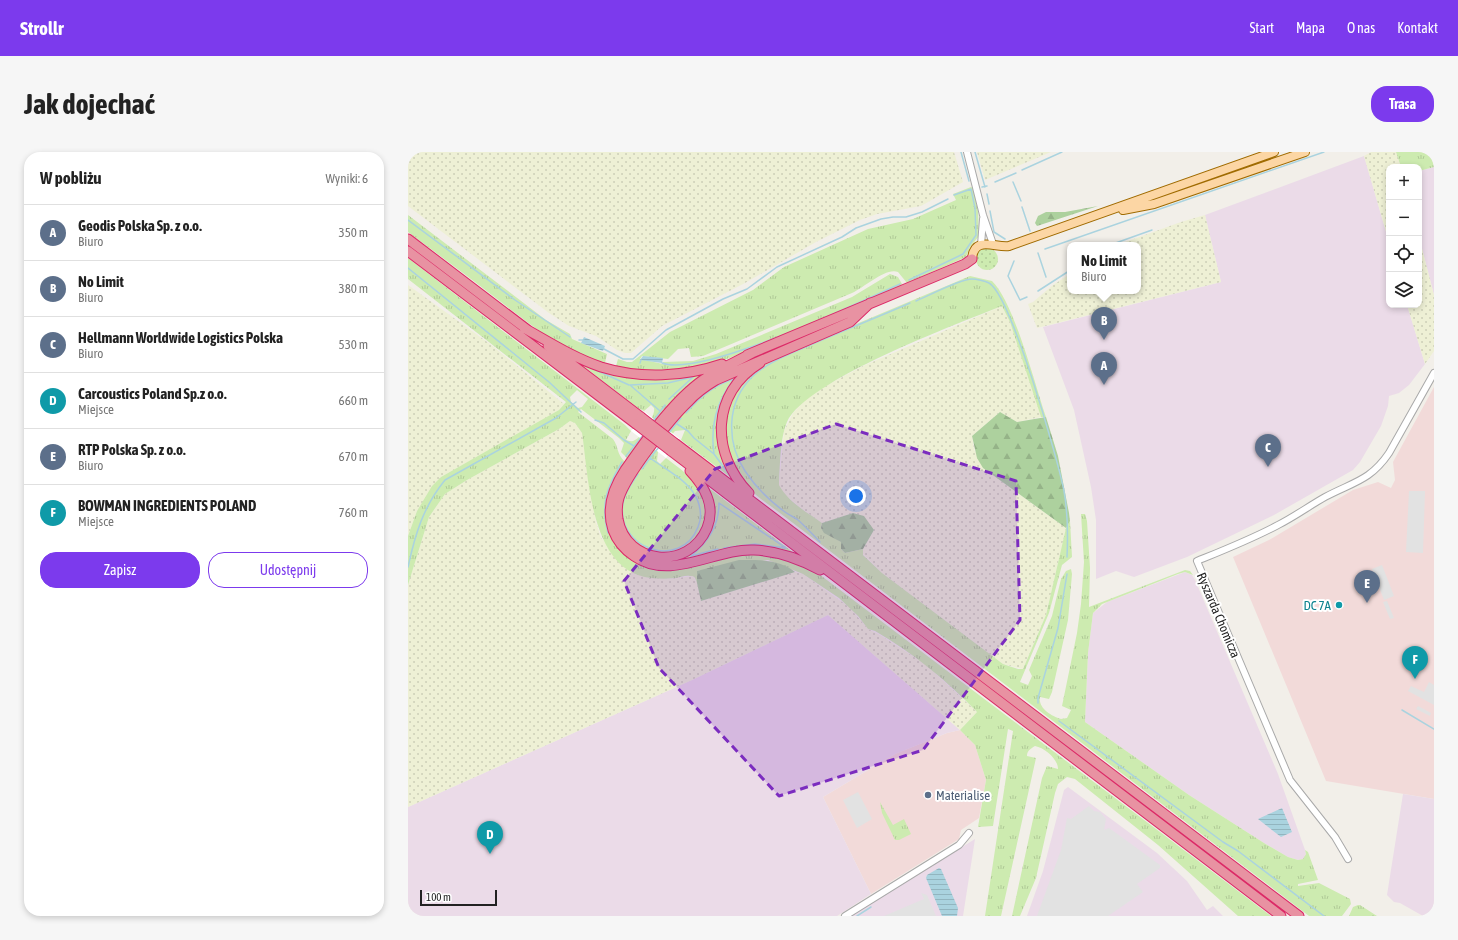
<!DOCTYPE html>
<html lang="pl">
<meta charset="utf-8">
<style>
:root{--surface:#fff;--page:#f6f6f6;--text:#222;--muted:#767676;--line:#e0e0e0;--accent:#7c3aed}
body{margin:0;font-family:"Asap Condensed",sans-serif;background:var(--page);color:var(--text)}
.controls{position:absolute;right:12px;top:12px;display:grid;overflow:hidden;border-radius:8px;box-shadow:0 2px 6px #0003}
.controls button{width:36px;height:36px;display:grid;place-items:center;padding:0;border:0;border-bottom:1px solid var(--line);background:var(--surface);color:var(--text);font:20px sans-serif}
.scale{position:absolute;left:12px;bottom:10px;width:77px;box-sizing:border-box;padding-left:4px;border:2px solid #222;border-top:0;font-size:11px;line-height:14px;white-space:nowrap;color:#222;-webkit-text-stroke:3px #fff;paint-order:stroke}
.you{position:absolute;left:448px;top:344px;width:14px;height:14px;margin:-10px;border:3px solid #fff;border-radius:50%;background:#1a73e8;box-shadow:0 0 0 6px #1a73e833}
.badge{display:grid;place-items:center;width:26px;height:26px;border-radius:50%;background:var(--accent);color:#fff;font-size:13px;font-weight:700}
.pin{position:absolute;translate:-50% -33px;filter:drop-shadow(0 1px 2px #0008)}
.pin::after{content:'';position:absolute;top:21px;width:14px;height:12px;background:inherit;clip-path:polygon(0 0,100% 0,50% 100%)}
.popup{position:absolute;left:659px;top:90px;width:74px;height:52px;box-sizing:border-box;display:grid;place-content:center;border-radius:8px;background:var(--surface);filter:drop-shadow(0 1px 3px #0005);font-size:13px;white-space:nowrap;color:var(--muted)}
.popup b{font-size:15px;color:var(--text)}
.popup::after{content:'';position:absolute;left:50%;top:100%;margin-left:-8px;border:8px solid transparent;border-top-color:var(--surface)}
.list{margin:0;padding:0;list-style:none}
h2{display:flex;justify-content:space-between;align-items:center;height:52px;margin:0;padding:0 16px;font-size:17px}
h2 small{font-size:13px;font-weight:400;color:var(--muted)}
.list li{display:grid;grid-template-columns:26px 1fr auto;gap:12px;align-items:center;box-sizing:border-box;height:56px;padding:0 16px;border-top:1px solid var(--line)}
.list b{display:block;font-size:15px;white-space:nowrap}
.list p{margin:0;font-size:13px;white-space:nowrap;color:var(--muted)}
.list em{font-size:13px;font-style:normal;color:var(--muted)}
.actions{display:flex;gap:8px;padding:12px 16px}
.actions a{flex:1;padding:9px 0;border:1px solid var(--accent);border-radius:16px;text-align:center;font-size:14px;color:var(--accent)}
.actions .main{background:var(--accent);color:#fff}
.icon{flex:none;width:22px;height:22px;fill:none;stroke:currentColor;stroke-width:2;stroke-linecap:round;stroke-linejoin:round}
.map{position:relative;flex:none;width:1026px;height:764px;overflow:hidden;border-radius:16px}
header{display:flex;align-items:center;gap:24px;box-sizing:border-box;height:56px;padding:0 20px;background:var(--accent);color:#fff}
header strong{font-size:19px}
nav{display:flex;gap:22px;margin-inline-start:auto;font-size:14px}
.intro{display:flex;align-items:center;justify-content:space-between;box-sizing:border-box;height:96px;padding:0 24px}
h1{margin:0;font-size:28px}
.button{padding:10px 18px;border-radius:16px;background:var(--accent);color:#fff;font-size:14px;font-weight:700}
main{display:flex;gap:24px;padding:0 24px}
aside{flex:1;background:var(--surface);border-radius:16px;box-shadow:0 2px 6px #0003}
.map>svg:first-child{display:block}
.commercial{fill:#f2dad9}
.industrial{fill:#ebdbe8}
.farmland{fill:url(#farmland-dots)}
.grass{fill:url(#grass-tufts);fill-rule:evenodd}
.forest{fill:url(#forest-firs)}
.garden{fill:url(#garden-dots)}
.parking{fill:#e2e2e2}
.water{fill:url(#water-rules)}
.pier{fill:#fff}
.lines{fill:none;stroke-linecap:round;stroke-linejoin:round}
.stream{stroke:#aad3df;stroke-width:1.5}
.minor-casing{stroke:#a9a9a9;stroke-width:8}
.major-casing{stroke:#a06b00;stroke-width:10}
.highway-casing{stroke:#dc2a67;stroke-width:11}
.minor{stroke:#fff;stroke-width:6}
.major{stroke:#fcd6a4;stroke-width:8}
.highway{stroke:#e892a2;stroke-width:9}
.highway-bridge-casing{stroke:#dc2a67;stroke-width:11;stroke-linecap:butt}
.highway-bridge{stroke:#e892a2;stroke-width:9}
.marked{fill:#7b2cbf;fill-opacity:0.2;stroke:#7b2cbf;stroke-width:3;stroke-dasharray:8 5;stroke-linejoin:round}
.culture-dot{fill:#0f9aa8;stroke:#fff;stroke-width:1.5}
.service-dot{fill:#5c6f8a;stroke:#fff;stroke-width:1.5}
.labels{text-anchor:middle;stroke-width:4;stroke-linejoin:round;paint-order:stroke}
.culture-label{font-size:13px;fill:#0d838f;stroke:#fff;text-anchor:end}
.street-label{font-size:13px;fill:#222;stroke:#fff}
.service-label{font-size:13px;fill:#4e5e75;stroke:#fff;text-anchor:start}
</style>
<header>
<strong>Strollr</strong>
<nav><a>Start</a><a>Mapa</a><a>O nas</a><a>Kontakt</a></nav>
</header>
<div class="intro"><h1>Jak dojechać</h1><a class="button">Trasa</a></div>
<main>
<aside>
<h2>W pobliżu<small>Wyniki: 6</small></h2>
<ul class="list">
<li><span class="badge" style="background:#5c6f8a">A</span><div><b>Geodis Polska Sp. z o.o.</b><p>Biuro</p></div><em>350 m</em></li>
<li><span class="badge" style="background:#5c6f8a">B</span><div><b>No Limit</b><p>Biuro</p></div><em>380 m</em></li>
<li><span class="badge" style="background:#5c6f8a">C</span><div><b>Hellmann Worldwide Logistics Polska</b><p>Biuro</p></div><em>530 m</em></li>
<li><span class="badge" style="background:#0f9aa8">D</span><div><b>Carcoustics Poland Sp.z o.o.</b><p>Miejsce</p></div><em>660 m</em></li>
<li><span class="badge" style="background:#5c6f8a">E</span><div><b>RTP Polska Sp. z o.o.</b><p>Biuro</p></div><em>670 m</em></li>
<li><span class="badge" style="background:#0f9aa8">F</span><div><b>BOWMAN INGREDIENTS POLAND</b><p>Miejsce</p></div><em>760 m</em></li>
</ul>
<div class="actions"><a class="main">Zapisz</a><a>Udostępnij</a></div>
</aside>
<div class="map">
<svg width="1026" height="764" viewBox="0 0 1026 764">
<defs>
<pattern id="farmland-dots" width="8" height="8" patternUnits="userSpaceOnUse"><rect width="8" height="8" fill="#eef0d5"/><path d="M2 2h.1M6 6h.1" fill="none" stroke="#ccceb7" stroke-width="1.8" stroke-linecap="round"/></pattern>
<pattern id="grass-tufts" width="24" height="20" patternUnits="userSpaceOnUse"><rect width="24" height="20" fill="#cdebb0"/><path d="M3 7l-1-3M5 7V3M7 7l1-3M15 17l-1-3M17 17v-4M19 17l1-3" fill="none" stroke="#b0c997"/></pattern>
<pattern id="forest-firs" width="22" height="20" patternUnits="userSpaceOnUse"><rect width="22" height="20" fill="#add19e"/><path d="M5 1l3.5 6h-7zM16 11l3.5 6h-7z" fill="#95b388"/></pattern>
<pattern id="garden-dots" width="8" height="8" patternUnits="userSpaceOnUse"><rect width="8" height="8" fill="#cdebb0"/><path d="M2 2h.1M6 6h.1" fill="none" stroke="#b0c997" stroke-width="1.8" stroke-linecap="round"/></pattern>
<pattern id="water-rules" width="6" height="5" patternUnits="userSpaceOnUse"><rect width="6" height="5" fill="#aad3df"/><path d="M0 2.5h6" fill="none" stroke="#92b5bf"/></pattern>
</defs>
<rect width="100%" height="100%" fill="#f2efe9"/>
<path class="commercial" d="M 1026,235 L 1026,647 L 918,629 L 825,405 L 861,388 L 945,338 L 970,330 L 983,336 L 987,328 L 985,310 Z
M 552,578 L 567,593 L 578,628 L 571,666 L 553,678 L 551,687 L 463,742 L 415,645 L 487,602 L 539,581 Z"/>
<path class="industrial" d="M 956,4 L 981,90 L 981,153 L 999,153 L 1017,212 L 1001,233 L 991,241 L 981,244 L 980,254 L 973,274 L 952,310 L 945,318 L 866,363 L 779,405 L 726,425 L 708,419 L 688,427 L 688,368 L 683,335 L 666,258 L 635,175 L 813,130 L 797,63 Z
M 1026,15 L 1026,143 L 1011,85 L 1011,19 Z
M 777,420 L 784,423 L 787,428 L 870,622 L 897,698 L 898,702 L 895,707 L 890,708 L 880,705 L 856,691 L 781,643 L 677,570 L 680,501 L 685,461 L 699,450 Z
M 420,463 L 552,578 L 539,581 L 487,602 L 415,645 L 463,742 L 429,764 L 0,764 L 0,655 L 284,528 Z
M 660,635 L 749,701 L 779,729 L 799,758 L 805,754 L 815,764 L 619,764 L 635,719 L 656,638 Z
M 995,642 L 1026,647 L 1026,764 L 1015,764 L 992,751 L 986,750 L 979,743 Z
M 567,687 L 555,764 L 443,764 L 465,750 Z"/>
<path class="farmland" d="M 0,0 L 546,0 L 555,30 L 513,54 L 469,62 L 452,68 L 408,90 L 337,131 L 254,174 L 223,201 L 217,201 L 209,198 L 188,184 L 161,174 L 141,161 L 0,54 Z
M 569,0 L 643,0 L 577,28 Z
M 963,0 L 988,0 L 993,15 L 981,15 L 981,90 L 956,4 Z
M 797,63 L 813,130 L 629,176 L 620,152 L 625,150 L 645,133 L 662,122 L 662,139 L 730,139 L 730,93 L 709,93 L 773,70 Z
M 1011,85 L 1026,143 L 1026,199 L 1017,212 L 999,153 L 1011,153 Z
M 0,133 L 82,192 L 156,252 L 151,258 L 127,273 L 33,325 L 9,359 L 0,384 Z
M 594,154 L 602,170 L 633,265 L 609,270 L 592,260 L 564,284 L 566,297 L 575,316 L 658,376 L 638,463 L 615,517 L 595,512 L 474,421 L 455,402 L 455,397 L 466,378 L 445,361 L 414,371 L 393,356 L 375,341 L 371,333 L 376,279 L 385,261 L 396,249 L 410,238 L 455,214 Z
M 162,269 L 167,271 L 174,281 L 188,370 L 193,386 L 240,426 L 262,427 L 285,424 L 289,431 L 293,449 L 387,420 L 395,422 L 441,455 L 460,477 L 472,483 L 517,512 L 569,560 L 552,578 L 420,463 L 284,528 L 0,655 L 0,433 L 21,365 L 37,342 L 59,328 L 151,277 Z"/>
<path class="grass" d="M 988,0 L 1026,0 L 1026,3 L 1023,4 L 1026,15 L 1011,19 L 1011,15 L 993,15 Z
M 563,35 L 565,36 L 570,59 L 571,84 L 562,95 L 558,105 L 499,131 L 490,120 C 478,115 457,135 444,141 L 295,204 L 283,205 L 281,196 L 270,197 L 260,207 L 234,204 L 232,207 L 255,212 L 255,210 L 285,209 L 308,202 L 444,145 L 482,122 L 490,125 L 494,132 L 492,135 L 322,206 C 276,221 221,226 176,205 C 146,191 119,170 93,150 C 62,126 31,103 0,80 L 0,63 L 138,168 L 162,182 L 164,187 L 199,202 L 197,211 L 208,214 L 210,207 L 219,210 L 224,210 L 262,180 L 345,138 L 376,115 L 460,77 L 505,67 L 548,48 L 545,42 Z
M 0,106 L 217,273 L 223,279 L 218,288 C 221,289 224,290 227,288 C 234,285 248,263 246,256 L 243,253 L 236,259 L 230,256 L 166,207 L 191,217 L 298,220 L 269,245 L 220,307 L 213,300 L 216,291 L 211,286 L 173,257 L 170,260 L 205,287 C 211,295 208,301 217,310 C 199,339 185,374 215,401 C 221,406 230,413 238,415 C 250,416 266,411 277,409 C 311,405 343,398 377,406 C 387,408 398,415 407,419 L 863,764 L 830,764 L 750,693 L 667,627 L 659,625 L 650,632 L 647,641 L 628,726 L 612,764 L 604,764 L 634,626 L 639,614 L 650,617 C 650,607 637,596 627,594 C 622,597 619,599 619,604 L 628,606 L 593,764 L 577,764 L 605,579 L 600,577 L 585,674 L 570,675 L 578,628 L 567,593 L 552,578 L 569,560 C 538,528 505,501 467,479 L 460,477 L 450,464 L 431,446 L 395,422 L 360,408 L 289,419 L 289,431 L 287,426 C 285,424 285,424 282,424 C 278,423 273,425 269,426 C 260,427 251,427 242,426 C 182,418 181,327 174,281 L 167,271 L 162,269 L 151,277 L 59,328 L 37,342 L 21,365 L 0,433 L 0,384 L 9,359 L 24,334 L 33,325 L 151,258 L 158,250 L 0,127 ZM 169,238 L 180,247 L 174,255 L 170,256 L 163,250 L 162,245 Z
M 559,115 L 325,215 C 287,234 268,258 243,290 C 230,308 211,327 206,349 C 195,413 291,433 304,371 C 307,356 302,348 301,336 L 386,401 C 366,396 347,393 326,395 C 286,401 228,433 207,376 C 200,356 208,335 220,319 C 248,279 276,239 320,216 Z
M 562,124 L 584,129 C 606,150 627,233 638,265 L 633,265 L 602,170 L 594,154 C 549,172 398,228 379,270 C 372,286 372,315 371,333 C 380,350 399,360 414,371 L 413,376 L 433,390 L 433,397 L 437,401 L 455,397 L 455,403 L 474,421 L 595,512 L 610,517 L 615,517 L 638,463 L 658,376 L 662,369 L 664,405 L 654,413 L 641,461 L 612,530 L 620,533 L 624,524 L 621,518 L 644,464 L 653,427 L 658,419 L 663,417 L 664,422 L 660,468 L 644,540 L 641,547 L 632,545 C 630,556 643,564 653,567 L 659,566 L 663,558 L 654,554 L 669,481 L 673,452 L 676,410 L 673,362 L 677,362 L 679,369 L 682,416 L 681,455 L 777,418 L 782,419 L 785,423 L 777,420 L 770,422 L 694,452 L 685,461 L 680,501 L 677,570 L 781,643 L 856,691 L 880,705 L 890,708 L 895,707 L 898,702 L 897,698 L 900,700 L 910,728 L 890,732 L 890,734 L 911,731 L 942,747 L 943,752 L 934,764 L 901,764 L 364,355 C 353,347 340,338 332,326 C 304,280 318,236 363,208 Z
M 339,216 L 321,238 L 311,294 L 314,307 L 326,328 L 273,288 L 277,278 L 267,279 L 250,300 L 249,309 L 252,312 L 258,306 C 275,319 304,338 298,365 C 296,373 293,383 286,389 C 264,411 220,401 214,369 C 211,356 216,343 221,331 C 225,323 232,316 237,309 C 255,284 273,260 296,240 C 308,230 326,224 339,216 Z
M 472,650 L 485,673 L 496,667 L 503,682 L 491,688 L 487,688 L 474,661 Z
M 950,753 L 952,753 L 969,764 L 941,764 L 945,755 Z"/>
<path class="forest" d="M 690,54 L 629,74 L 627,71 L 630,64 L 638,60 L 657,60 Z
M 592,260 L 609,270 L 638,265 L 650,304 L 661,361 L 662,369 L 658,376 L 575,316 L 569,306 L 564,284 Z
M 445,361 L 456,364 L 466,378 L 455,397 L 437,401 L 433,397 L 433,390 L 416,381 L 413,376 L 414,371 Z
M 331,408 C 350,408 372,407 387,420 L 293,449 L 289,431 L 289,419 Z"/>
<path class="garden" d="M568 107a11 11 0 1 1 22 0a11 11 0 1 1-22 0Z"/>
<path class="parking" d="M 1001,339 L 1017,339 L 1015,401 L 998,400 Z
M 974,413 L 986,444 L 976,448 L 964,417 Z
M 979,449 L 986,466 L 982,467 L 975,450 Z
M 1021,530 L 1026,533 L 1026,553 L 1000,539 L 1003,534 L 1016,540 Z
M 1010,554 L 1023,561 L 1022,564 L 1008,557 Z
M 450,640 L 464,667 L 449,676 L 435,648 Z
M 681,654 L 686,659 L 692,660 L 698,667 L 696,678 L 701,676 L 708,681 L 752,713 L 752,716 L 729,732 L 735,740 L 700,764 L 629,764 L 653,698 L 659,666 L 663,667 Z
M 513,741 L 519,743 L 528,764 L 476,764 L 516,747 Z"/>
<path class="water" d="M 176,185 L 197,194 L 195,199 L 173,191 Z
M 235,204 L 255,206 L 254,211 L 232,208 Z
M 874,656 L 884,680 L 873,685 L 850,667 Z
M 531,716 L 533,717 L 550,756 L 549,764 L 534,764 L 518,726 L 519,723 Z"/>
<path class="pier" d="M 237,260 L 272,287 L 258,306 L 223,279 Z"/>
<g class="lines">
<path class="stream" d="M 553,0 L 561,29
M 567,0 L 577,35
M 614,18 L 654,0
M 587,30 L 608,21
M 605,30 L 613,49
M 574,35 L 579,34
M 579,42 L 581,52
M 614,55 L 622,79
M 582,59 L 586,80 L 597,87
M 0,68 L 107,148 L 162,185
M 702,93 L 744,78
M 637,97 L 916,0
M 630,101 L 638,125
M 606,109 L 600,124 L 612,148 L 619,145
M 0,116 L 141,230 L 173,260
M 501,128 L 555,102 L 568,83 L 567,56 L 563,37 L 546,43
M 630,139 L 661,119
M 508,149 C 520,144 552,127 564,127 C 568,127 577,129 581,131 C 603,143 650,308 656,339 C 660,361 660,383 659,405
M 171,188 L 176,188
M 194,196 L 215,207 L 225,207 L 258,178 L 315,147 L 339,137 L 369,115 L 434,85 L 448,76 L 473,67 L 485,65 L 498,65 L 514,60 L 540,47
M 232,211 L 233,208
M 254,211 C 294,226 449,151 492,132
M 181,215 L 221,233
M 261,247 L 284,226
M 252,259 L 222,233 L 260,231 L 285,225
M 278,261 C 291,246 307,232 326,227
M 187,268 L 196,271 L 216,288 L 226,294
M 245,269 L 257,253
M 269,272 L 280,279 L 286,286 L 306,302 L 323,325
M 260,282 L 273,266
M 306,302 C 302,274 308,250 326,227
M 218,304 L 236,282
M 242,306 L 251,295
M 230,322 C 224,331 217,340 215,351 C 207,397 273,419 290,375 C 295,364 292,350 285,340 C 275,326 256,316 242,306 L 234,317
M 200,381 C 192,352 199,335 214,310
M 412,390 C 405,383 398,375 390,368 C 386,365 381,363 377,360 C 363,350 347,334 337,319 C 318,290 318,250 345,224 C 360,210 382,202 400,194 C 434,179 468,166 502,151
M 310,397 L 283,404 C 300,390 311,374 311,351 L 378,396 L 347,392 L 316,396
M 0,415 C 7,383 15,355 37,328 L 148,266 L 168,250
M 630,551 L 630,546 L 650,476 L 659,422
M 994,558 L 1026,577
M 651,569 L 815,690 L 830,699 L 916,764
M 449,764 L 463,755"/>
<g class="minor-casing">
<path id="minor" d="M 559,0 L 575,63 L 585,92
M 573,93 L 575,67
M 940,707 L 927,685 L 882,628 L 789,409 C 816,398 844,387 870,373 C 886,365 901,354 917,345 C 945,330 962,329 981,301 L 1026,221
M 437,764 L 551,693 L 561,681"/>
</g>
<g class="major-casing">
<path id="major" d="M 715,58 L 746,52 L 897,0
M 564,107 C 566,83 587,96 601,94 L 866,0"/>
</g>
<g class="highway-casing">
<path id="highway" d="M 0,87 L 121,179
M 0,99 L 228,272
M 116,176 C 141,190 166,206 193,215 C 232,227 276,225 314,212
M 140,194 L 233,265
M 344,201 C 330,209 315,215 301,224 C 269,243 238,288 217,318 C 205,336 198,357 205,378 C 209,389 217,398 226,404 C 263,430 307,396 346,398 C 370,399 392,407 412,418
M 339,203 L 557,112 L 564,107
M 268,292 L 891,764
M 263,299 L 873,764
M 282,319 C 297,335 308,354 299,376 C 281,419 218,413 210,367 C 209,360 209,352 211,346 C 218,323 262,267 280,250 C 288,241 298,234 308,228 L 442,170 L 462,151
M 341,341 C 302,301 303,241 352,211"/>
</g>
<use href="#minor" class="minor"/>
<use href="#major" class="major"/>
<use href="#highway" class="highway"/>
<g class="highway-bridge-casing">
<path id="highway-bridge" d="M 233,265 L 268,292
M 228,272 L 263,299"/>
</g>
<use href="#highway-bridge" class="highway-bridge"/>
</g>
<path class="marked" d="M 428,272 L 608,329 L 612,468 L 515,598 L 371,644 L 251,516 L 216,429 L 307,317 Z"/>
<circle class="culture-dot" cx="931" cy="453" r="4"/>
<circle class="service-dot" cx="520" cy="643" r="4"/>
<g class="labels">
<g class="culture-label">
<text x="923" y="458">DC 7A</text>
</g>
<g class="street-label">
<text transform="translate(811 463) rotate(67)" y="5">Ryszarda Chomicza</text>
</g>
<g class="service-label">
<text x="528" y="648">Materialise</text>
</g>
</g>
</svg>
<div class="controls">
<button>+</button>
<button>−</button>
<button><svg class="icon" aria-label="locate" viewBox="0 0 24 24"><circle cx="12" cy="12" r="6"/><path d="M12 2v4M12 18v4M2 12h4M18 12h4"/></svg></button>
<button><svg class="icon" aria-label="layers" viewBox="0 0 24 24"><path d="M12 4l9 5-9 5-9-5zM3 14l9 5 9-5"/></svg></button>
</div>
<div class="scale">100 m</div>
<div class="you"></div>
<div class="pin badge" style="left:696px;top:233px;background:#5c6f8a">A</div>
<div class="pin badge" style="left:696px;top:188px;background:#5c6f8a">B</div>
<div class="popup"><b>No Limit</b>Biuro</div>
<div class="pin badge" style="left:860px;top:315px;background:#5c6f8a">C</div>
<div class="pin badge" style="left:82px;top:702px;background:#0f9aa8">D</div>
<div class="pin badge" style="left:959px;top:451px;background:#5c6f8a">E</div>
<div class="pin badge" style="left:1007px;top:527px;background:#0f9aa8">F</div>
</div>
</main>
